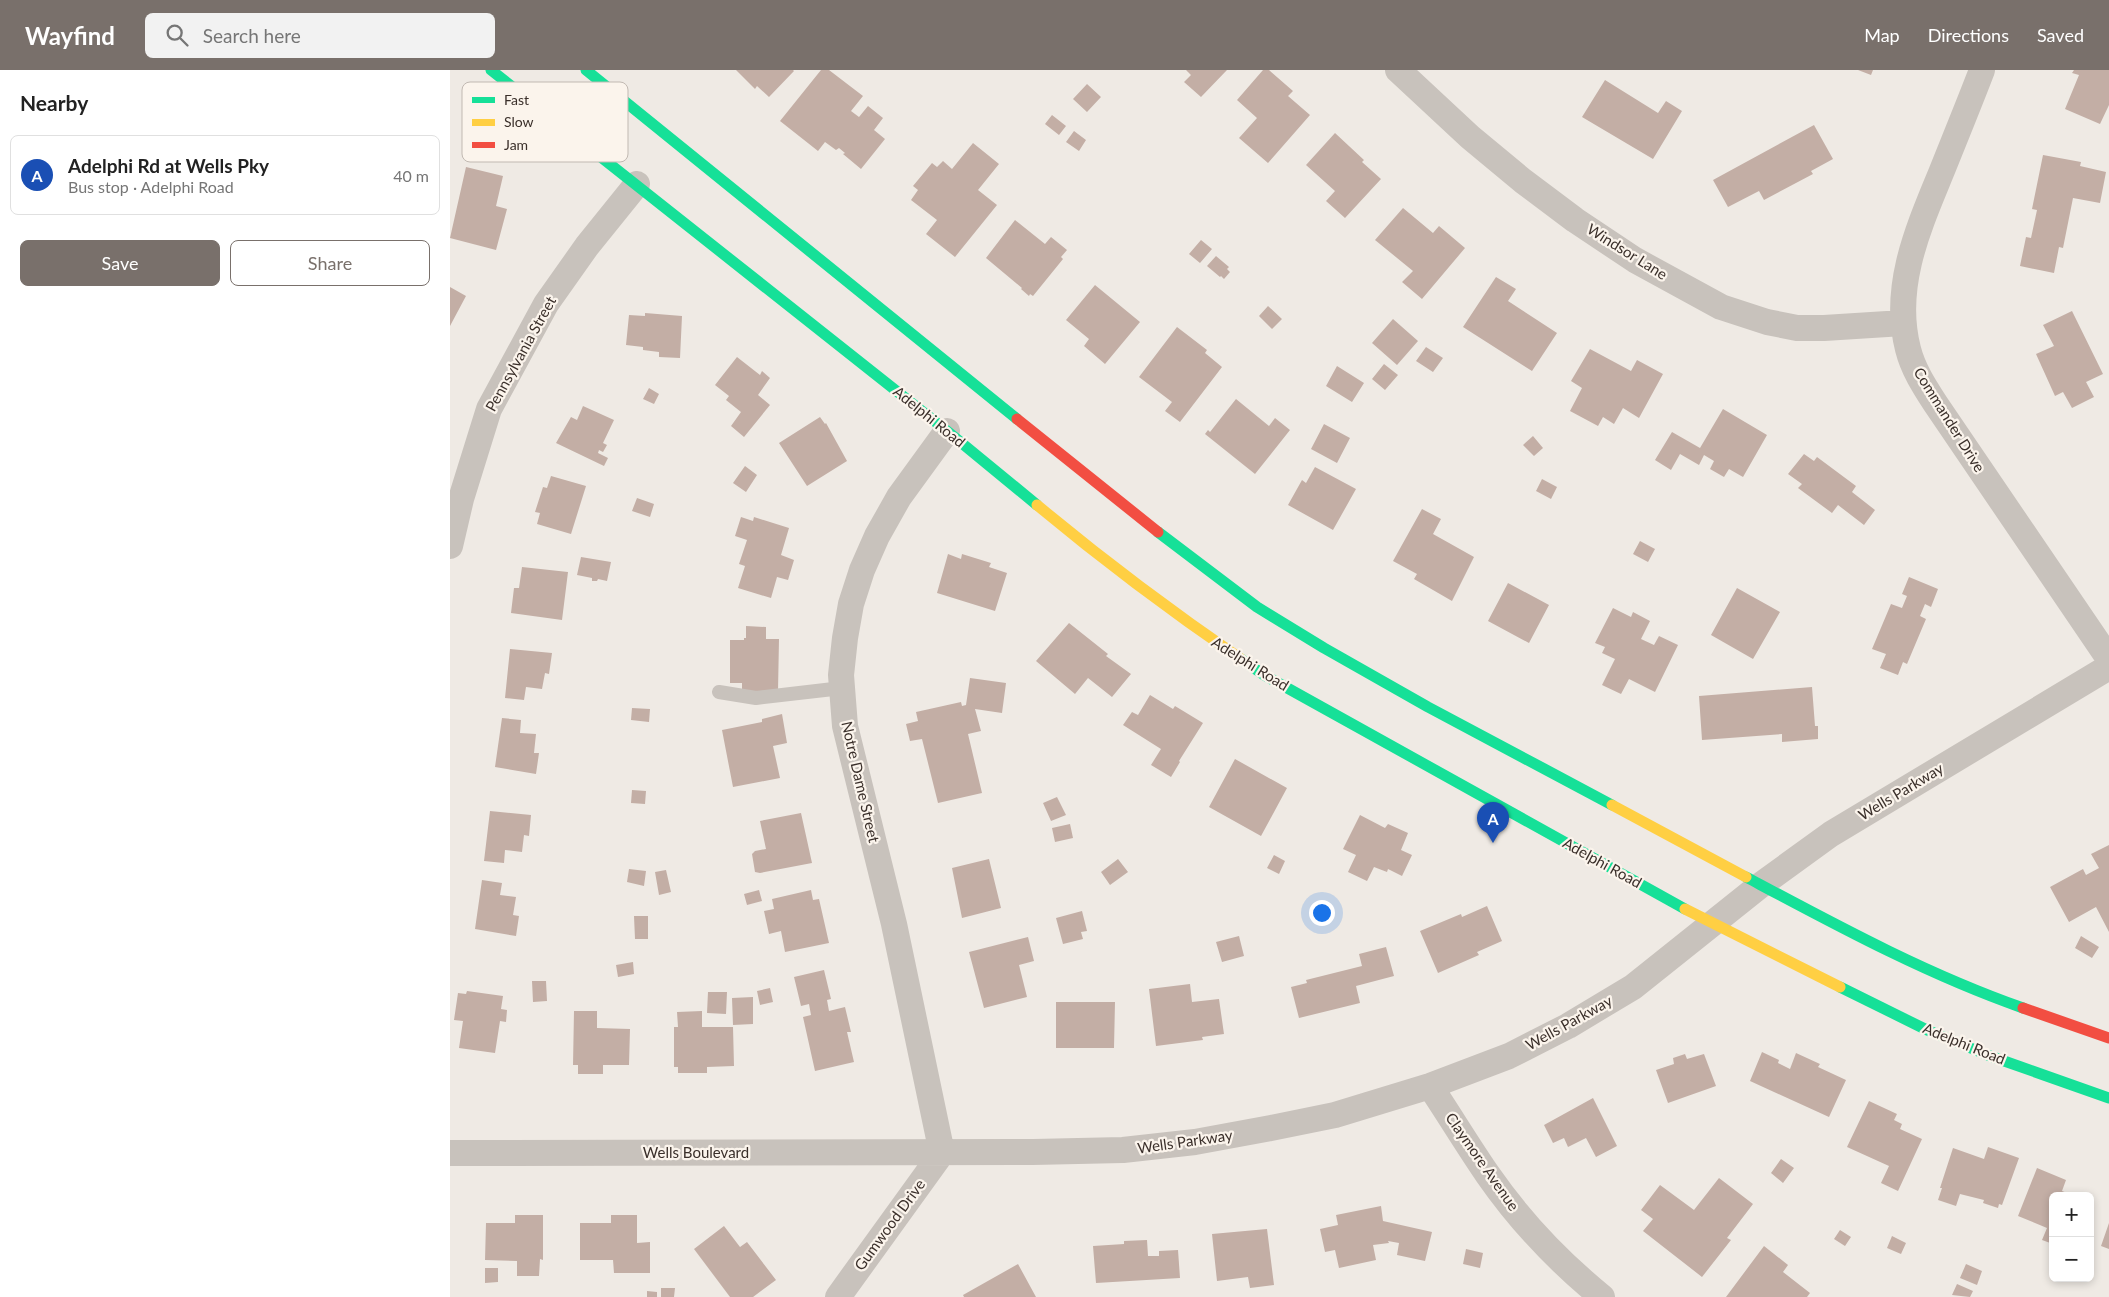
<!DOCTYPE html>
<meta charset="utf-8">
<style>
:root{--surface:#fff;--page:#f2f2f2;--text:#222;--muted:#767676;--line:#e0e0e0;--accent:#79706b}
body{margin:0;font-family:Lato,sans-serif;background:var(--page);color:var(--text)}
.controls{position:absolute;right:15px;bottom:15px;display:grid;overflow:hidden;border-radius:8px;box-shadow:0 2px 8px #0003}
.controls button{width:45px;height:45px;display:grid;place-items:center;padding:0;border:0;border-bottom:1px solid var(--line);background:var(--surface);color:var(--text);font:25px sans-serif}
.you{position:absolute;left:871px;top:842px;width:18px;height:18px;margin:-12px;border:4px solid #fff;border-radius:50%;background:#1a73e8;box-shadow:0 0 0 8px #1a73e833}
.badge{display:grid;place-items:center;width:32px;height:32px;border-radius:50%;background:var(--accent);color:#fff;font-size:16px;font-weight:700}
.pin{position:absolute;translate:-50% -41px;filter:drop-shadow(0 1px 2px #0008)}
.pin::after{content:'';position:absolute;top:26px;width:18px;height:15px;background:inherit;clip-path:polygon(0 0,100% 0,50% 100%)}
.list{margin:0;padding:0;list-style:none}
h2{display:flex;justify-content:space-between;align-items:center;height:65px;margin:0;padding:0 20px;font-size:21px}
h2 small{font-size:16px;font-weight:400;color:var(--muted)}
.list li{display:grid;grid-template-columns:32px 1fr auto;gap:15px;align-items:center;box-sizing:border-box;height:80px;margin:0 10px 10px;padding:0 10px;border:1px solid var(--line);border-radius:8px}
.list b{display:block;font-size:19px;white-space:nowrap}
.list p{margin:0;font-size:16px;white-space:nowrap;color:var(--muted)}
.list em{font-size:16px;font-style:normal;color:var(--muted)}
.actions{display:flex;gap:10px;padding:15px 20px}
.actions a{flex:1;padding:11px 0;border:1px solid var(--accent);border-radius:8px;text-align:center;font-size:18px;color:var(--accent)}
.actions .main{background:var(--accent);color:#fff}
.icon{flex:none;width:28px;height:28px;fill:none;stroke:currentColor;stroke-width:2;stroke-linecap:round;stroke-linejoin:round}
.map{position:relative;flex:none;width:1659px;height:1227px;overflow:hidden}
header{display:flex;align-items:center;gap:30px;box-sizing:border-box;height:70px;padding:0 25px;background:var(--accent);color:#fff}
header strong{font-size:24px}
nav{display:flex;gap:28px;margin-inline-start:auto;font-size:18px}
.search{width:350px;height:45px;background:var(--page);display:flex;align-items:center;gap:12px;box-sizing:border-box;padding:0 18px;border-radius:8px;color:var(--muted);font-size:19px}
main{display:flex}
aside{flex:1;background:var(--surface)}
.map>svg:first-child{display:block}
.building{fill:#c3aea5}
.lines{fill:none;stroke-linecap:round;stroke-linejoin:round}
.lane{stroke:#c8c2bc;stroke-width:14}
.street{stroke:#c8c2bc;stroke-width:26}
.fast{stroke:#16e098;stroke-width:11}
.slow{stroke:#ffcf43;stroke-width:11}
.jam{stroke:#f24e42;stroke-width:11}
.labels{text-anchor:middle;stroke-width:4.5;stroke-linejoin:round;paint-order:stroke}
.street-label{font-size:15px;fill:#3a2f2a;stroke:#fbf4ec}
.key{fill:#fbf4ec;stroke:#c1b9b2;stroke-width:1}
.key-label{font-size:14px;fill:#3a2f2a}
</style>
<header>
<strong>Wayfind</strong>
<div class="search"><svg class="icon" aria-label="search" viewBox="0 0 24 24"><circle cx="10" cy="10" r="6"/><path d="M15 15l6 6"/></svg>Search here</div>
<nav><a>Map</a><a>Directions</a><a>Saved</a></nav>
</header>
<main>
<aside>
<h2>Nearby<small></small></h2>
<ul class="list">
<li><span class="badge" style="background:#1a4fb4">A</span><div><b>Adelphi Rd at Wells Pky</b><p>Bus stop · Adelphi Road</p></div><em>40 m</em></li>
</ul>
<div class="actions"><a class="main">Save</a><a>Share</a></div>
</aside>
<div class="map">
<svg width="1659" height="1227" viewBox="0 0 1659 1227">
<rect width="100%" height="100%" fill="#efeae4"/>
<path class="building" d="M 286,0 L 343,0 L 344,1 L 319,27 L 307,16 L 305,19 Z
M 371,0 L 379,0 L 413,26 L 401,41 L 409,47 L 418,36 L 433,48 L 424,60 L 435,69 L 411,99 L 393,84 L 395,83 L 389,78 L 386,80 L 375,72 L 368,81 L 330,51 Z
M 736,0 L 777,0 L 751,27 L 734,12 L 741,5 Z
M 813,0 L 819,0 L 843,21 L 838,26 L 860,45 L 818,93 L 789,68 L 807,48 L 787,30 Z
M 1408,0 L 1423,0 L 1421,5 Z
M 1624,0 L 1659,0 L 1659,35 L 1650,54 L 1615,39 L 1629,5 L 1622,3 Z
M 1155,10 L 1208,43 L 1216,31 L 1232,41 L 1203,89 L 1132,47 Z
M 637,14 L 651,27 L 637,42 L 623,29 Z
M 602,45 L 616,56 L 609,65 L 595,54 Z
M 1364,55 L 1383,89 L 1361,101 L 1363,104 L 1314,130 L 1309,121 L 1278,137 L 1263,110 Z
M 624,61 L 636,70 L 629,81 L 616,72 Z
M 885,63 L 914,90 L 912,92 L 931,109 L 895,148 L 876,131 L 885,121 L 856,95 Z
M 523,73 L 549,94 L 528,120 L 547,135 L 505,187 L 476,164 L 487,150 L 461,130 L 468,120 L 463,116 L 482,93 L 487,97 L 493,91 L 502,99 Z
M 1593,85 L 1631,92 L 1630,96 L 1656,102 L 1650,133 L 1623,128 L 1613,178 L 1609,177 L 1604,203 L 1570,196 L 1576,167 L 1581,168 L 1587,140 L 1582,139 Z
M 16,97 L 53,106 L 46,136 L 57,139 L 46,180 L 0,168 Z
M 953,138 L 983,163 L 989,156 L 1015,178 L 972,229 L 952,212 L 963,201 L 925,170 Z
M 565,150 L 595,174 L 601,167 L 617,180 L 611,187 L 613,189 L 583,226 L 580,224 L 579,226 L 571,219 L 572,218 L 536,188 Z
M 751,170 L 762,179 L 750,193 L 739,184 Z
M 766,186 L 779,197 L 777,199 L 780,202 L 774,209 L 771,206 L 770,207 L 757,196 Z
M 1046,207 L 1066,219 L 1058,231 L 1107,263 L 1082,301 L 1013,257 Z
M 645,215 L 690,252 L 655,294 L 634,276 L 639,269 L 616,250 Z
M 0,217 L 16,226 L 0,256 Z
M 818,236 L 832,249 L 822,259 L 809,246 Z
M 1622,241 L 1653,304 L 1636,312 L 1644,327 L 1622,338 L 1613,322 L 1605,326 L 1586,284 L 1604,276 L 1593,255 Z
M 195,243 L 232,246 L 230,288 L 209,287 L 209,282 L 193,280 L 193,277 L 176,275 L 179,245 L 195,246 Z
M 943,249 L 968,271 L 947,295 L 922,273 Z
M 727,257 L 757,280 L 755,283 L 772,297 L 730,352 L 715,341 L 722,332 L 689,307 Z
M 976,277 L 993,288 L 983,302 L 966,291 Z
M 1140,279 L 1181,301 L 1187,290 L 1213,304 L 1189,348 L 1173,338 L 1164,354 L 1153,347 L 1148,356 L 1120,341 L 1132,318 L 1121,311 Z
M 287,287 L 310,305 L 312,301 L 320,308 L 308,325 L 320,335 L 294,367 L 281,356 L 291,342 L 276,330 L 279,326 L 265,315 Z
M 934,294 L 948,305 L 935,320 L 922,309 Z
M 887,296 L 914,313 L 902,332 L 876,316 Z
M 199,318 L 209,324 L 204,334 L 193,329 Z
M 786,329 L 819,356 L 825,348 L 840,360 L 805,404 L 755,364 L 758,360 L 760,362 Z
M 133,336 L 164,350 L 153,373 L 157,375 L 153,382 L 149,380 L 148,383 L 158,388 L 154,396 L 106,373 L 121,347 L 127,350 Z
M 1273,339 L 1317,365 L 1293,407 L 1279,399 L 1274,407 L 1260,399 L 1264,391 L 1254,385 L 1249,395 L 1230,384 L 1221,400 L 1205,390 L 1222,362 L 1250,378 Z
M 370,347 L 375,354 L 376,353 L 397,391 L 357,416 L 329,373 Z
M 874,354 L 900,368 L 887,393 L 861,379 Z
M 1083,366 L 1093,378 L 1084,386 L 1073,375 Z
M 1354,384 L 1364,391 L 1367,387 L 1406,416 L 1402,422 L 1425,440 L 1414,455 L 1388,435 L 1382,443 L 1348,418 L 1352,414 L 1338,404 Z
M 295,396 L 307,405 L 296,422 L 283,413 Z
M 865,397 L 906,419 L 883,460 L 838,435 L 852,410 L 856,413 Z
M 101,406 L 136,416 L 121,464 L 87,454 L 90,443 L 85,442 L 93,417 L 97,418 Z
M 1092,409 L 1107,417 L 1101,429 L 1086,421 Z
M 187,428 L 204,434 L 200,447 L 182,441 Z
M 972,439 L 991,449 L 983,464 L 1024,487 L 1002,531 L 964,509 L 967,504 L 943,491 Z
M 291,447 L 303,451 L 304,447 L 339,458 L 331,485 L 344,490 L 338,510 L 327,507 L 321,528 L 288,518 L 295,496 L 289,494 L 297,470 L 285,466 Z
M 1190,471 L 1205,479 L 1198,492 L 1183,484 Z
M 498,484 L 511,489 L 512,484 L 541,493 L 539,497 L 557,503 L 545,541 L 487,523 Z
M 131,487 L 161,492 L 157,511 L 148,509 L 147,511 L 142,511 L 142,508 L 127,505 Z
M 72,497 L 118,502 L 112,550 L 61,543 L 64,518 L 69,518 Z
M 1459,507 L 1488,519 L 1481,537 L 1475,534 L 1470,546 L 1476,549 L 1457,594 L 1453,592 L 1448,605 L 1430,598 L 1436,584 L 1422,579 L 1441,534 L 1452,538 L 1457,526 L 1452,524 Z
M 1058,513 L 1099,535 L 1079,573 L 1038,551 Z
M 1287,518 L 1330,542 L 1303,589 L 1261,565 Z
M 1163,538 L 1181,547 L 1183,542 L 1200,551 L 1191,569 L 1204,575 L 1209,566 L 1228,575 L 1205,622 L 1179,609 L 1171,624 L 1152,615 L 1165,589 L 1152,583 L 1155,577 L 1145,573 Z
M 619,553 L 658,584 L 656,586 L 681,604 L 662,627 L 638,608 L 625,624 L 586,591 Z
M 296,556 L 316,557 L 316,569 L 329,569 L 328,621 L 292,621 L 292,613 L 280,613 L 280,570 L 294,570 L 294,568 L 296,568 Z
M 60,579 L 102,583 L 99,604 L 95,603 L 92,619 L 76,617 L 74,630 L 55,628 Z
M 520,608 L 556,613 L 552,643 L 525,639 L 531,661 L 518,664 L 532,723 L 488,733 L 472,669 L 460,671 L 456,654 L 468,651 L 466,642 L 511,632 L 512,636 L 516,635 Z
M 1362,617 L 1365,656 L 1368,656 L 1368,669 L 1332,672 L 1332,664 L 1252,670 L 1249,626 Z
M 700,625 L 723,639 L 725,636 L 753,653 L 729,691 L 730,692 L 721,707 L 701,695 L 711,679 L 673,655 L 682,642 L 688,645 Z
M 182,638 L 200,639 L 199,652 L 181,650 Z
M 332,644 L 337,673 L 323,676 L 330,708 L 283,717 L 272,660 L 312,652 L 312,649 Z
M 52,648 L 71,650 L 70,663 L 86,664 L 84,683 L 89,683 L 86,704 L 45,697 Z
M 785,689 L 837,718 L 811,766 L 759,737 Z
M 182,720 L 196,721 L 195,734 L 181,733 Z
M 607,727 L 616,745 L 601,751 L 593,733 Z
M 40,741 L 81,745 L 79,766 L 74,765 L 72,782 L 55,780 L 54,793 L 34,791 Z
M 351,743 L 362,793 L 310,803 L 305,802 L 302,784 L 305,781 L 316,779 L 310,751 Z
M 910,745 L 935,758 L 938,754 L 958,763 L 951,780 L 962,785 L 952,806 L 938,799 L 937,802 L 924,797 L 917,811 L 898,802 L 906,785 L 893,779 Z
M 620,754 L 623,768 L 605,772 L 602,758 Z
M 1659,775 L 1659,862 L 1646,837 L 1619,852 L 1600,817 L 1633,799 L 1636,805 L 1649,798 L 1641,784 Z
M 824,785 L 835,791 L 829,804 L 817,798 Z
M 539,789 L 551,838 L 512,848 L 502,798 Z
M 668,789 L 678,802 L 660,815 L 651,802 Z
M 179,799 L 196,801 L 194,816 L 177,812 Z
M 216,800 L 221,822 L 209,825 L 205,802 Z
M 32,810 L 52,813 L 50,825 L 66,827 L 63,845 L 69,846 L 66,866 L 25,859 Z
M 309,820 L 312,831 L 297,835 L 294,824 Z
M 361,820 L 363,830 L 369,829 L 379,873 L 335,882 L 331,861 L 319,864 L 314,841 L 324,839 L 322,829 Z
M 1037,836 L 1052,871 L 1027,882 L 1029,885 L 988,903 L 970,861 L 1011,844 L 1012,847 Z
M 632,841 L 637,861 L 631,862 L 633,869 L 613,874 L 606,848 Z
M 184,846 L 198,846 L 198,869 L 185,869 Z
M 789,866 L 794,886 L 772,892 L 766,872 Z
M 1631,866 L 1649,877 L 1642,888 L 1625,878 Z
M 578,867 L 584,891 L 569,895 L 577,927 L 534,938 L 519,882 Z
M 936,877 L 944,906 L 906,916 L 910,933 L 849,948 L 841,917 L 857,913 L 856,910 L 912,896 L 909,884 Z
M 183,892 L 184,904 L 168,907 L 166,895 Z
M 374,900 L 381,929 L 377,930 L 379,941 L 395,937 L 401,962 L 397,962 L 404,992 L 365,1001 L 353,947 L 361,945 L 359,934 L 351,936 L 344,907 Z
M 82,911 L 96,911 L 97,931 L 83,932 Z
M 740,914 L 742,932 L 769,929 L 774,964 L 752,967 L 753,970 L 706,976 L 699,919 Z
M 320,918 L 323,932 L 310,935 L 307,921 Z
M 17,921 L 53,926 L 51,939 L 57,940 L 56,952 L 50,951 L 45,983 L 9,978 L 13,951 L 4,950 L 8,923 L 16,924 Z
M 258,922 L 277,922 L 276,944 L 257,943 Z
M 303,927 L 303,954 L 283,955 L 282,928 Z
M 606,932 L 665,932 L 664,978 L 606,978 Z
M 124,941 L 147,941 L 147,958 L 180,959 L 179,995 L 153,995 L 153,1004 L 128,1004 L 128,995 L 123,995 Z
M 252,941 L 252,957 L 283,957 L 284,996 L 257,997 L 257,1003 L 228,1003 L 228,997 L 224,997 L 224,957 L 228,957 L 227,942 Z
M 1312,982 L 1329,990 L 1328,993 L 1340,999 L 1346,983 L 1370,994 L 1368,997 L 1396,1010 L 1379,1047 L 1300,1011 Z
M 1235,984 L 1237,989 L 1254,984 L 1266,1016 L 1218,1033 L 1206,1000 L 1224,994 L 1223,988 Z
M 1143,1028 L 1167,1076 L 1146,1087 L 1136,1068 L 1118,1077 L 1114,1068 L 1103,1073 L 1094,1055 Z
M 1419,1031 L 1447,1044 L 1444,1050 L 1452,1054 L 1450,1059 L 1472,1069 L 1448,1121 L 1431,1113 L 1439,1096 L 1397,1077 Z
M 1538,1077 L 1569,1088 L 1552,1135 L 1549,1134 L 1548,1138 L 1533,1133 L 1534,1130 L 1510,1124 L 1506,1136 L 1488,1130 L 1492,1118 L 1490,1118 L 1503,1078 L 1534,1089 Z
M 1331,1089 L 1344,1098 L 1333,1113 L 1321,1103 Z
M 1587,1098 L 1616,1110 L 1612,1121 L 1625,1126 L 1603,1126 L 1603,1174 L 1592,1170 L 1597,1158 L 1568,1146 Z
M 1269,1108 L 1303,1134 L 1277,1168 L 1281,1170 L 1252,1207 L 1193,1161 L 1203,1149 L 1191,1140 L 1210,1115 L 1244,1140 Z
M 931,1136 L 933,1151 L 982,1162 L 975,1191 L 947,1185 L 949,1173 L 938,1171 L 939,1173 L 923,1175 L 926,1190 L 889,1198 L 885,1180 L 875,1182 L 870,1159 L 888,1155 L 886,1145 Z
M 65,1145 L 93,1145 L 93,1190 L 90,1189 L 89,1206 L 67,1206 L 67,1191 L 35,1190 L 36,1153 L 65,1153 Z
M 161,1145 L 187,1145 L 187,1173 L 200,1172 L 200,1203 L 164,1203 L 163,1190 L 130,1190 L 130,1153 L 161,1153 Z
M 1659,1153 L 1659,1179 L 1651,1176 Z
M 274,1156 L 290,1177 L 297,1172 L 326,1210 L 303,1227 L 280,1227 L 244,1179 Z
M 817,1159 L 824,1215 L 800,1218 L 798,1207 L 767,1211 L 762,1164 Z
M 1390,1160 L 1401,1167 L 1395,1176 L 1384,1169 Z
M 1442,1166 L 1456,1173 L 1451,1184 L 1437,1178 Z
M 697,1170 L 698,1186 L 709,1186 L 709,1181 L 728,1180 L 730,1208 L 646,1213 L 643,1176 L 674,1174 L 674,1171 Z
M 1314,1176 L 1338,1195 L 1333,1202 L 1360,1223 L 1357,1227 L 1276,1227 Z
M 1016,1179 L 1033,1183 L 1030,1198 L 1013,1194 Z
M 568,1194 L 586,1227 L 514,1227 L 513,1225 Z
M 1516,1194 L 1532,1201 L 1527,1215 L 1510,1208 Z
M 35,1198 L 48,1198 L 48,1212 L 35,1213 Z
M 1507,1214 L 1523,1221 L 1520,1227 L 1502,1225 Z
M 211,1218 L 225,1218 L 224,1227 L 211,1227 Z
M 197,1221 L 207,1222 L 207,1227 L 197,1227 Z"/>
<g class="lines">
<path class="lane" d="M 269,622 L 306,628 L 392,618"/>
<path class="street" d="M 948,0 L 1020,67 L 1073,111 L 1125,150 L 1185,190 L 1271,237 L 1317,252 L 1347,258 L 1374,258 L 1453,253
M 1532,0 C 1519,34 1505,68 1491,103 C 1468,159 1442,217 1458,279 C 1463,299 1474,316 1485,333 L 1659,589
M 0,476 L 11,429 L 39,339 L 96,234 L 137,176 L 187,114
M 980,1016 C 1000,1046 1018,1076 1038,1105 C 1070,1151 1109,1192 1152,1227
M 0,1083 L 583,1082 L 673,1080 L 745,1072 L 821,1058 L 885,1045 L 980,1016 L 1059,986 L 1118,956 L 1183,917 L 1312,814 L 1381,764 L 1659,597
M 492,1083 L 444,854 L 395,656 L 391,605 L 395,568 L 401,534 L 412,500 L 427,466 L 449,427 L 497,361
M 388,1227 L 492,1083"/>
<path class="fast" d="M 41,0 L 497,361 L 587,435
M 136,0 L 567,349
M 708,462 L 807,537 L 874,578 L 978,637 L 1162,735
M 791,589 L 814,605 L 1235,839
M 1296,807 C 1386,855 1476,904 1573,938
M 1390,917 L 1477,960 L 1540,986 L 1659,1028"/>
<path class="slow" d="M 587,435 C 653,490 721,541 791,589
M 1162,735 L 1296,807
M 1235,839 L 1390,917"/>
<path class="jam" d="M 567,349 L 708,462
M 1573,938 L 1659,968"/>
</g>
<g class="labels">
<g class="street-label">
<text transform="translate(1177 182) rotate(32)" y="5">Windsor Lane</text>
<text transform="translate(71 284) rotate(-61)" y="5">Pennsylvania Street</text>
<text transform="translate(479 347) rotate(39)" y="5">Adelphi Road</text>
<text transform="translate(1499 350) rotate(58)" y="5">Commander Drive</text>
<text transform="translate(800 594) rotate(32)" y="5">Adelphi Road</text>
<text transform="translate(410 712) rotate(77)" y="5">Notre Dame Street</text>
<text transform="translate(1451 722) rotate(-31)" y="5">Wells Parkway</text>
<text transform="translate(1152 793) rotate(29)" y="5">Adelphi Road</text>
<text transform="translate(1119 953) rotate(-29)" y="5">Wells Parkway</text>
<text transform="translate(1514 974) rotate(22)" y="5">Adelphi Road</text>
<text transform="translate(735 1072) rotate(-8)" y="5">Wells Parkway</text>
<text x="246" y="1088">Wells Boulevard</text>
<text transform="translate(1032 1092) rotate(55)" y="5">Claymore Avenue</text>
<text transform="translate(440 1155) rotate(-54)" y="5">Gumwood Drive</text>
</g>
</g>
<rect x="12" y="12" width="166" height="80" rx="8" class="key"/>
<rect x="22" y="27" width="23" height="6" fill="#16e098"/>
<rect x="22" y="49" width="23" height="7" fill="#ffcf43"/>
<rect x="22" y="72" width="23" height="6" fill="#f24e42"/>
<g class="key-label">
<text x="54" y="35">Fast</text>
<text x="54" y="57">Slow</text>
<text x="54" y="80">Jam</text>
</g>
</svg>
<div class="controls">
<button>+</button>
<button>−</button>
</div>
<div class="you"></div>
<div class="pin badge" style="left:1043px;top:773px;background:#1a4fb4">A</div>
</div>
</main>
